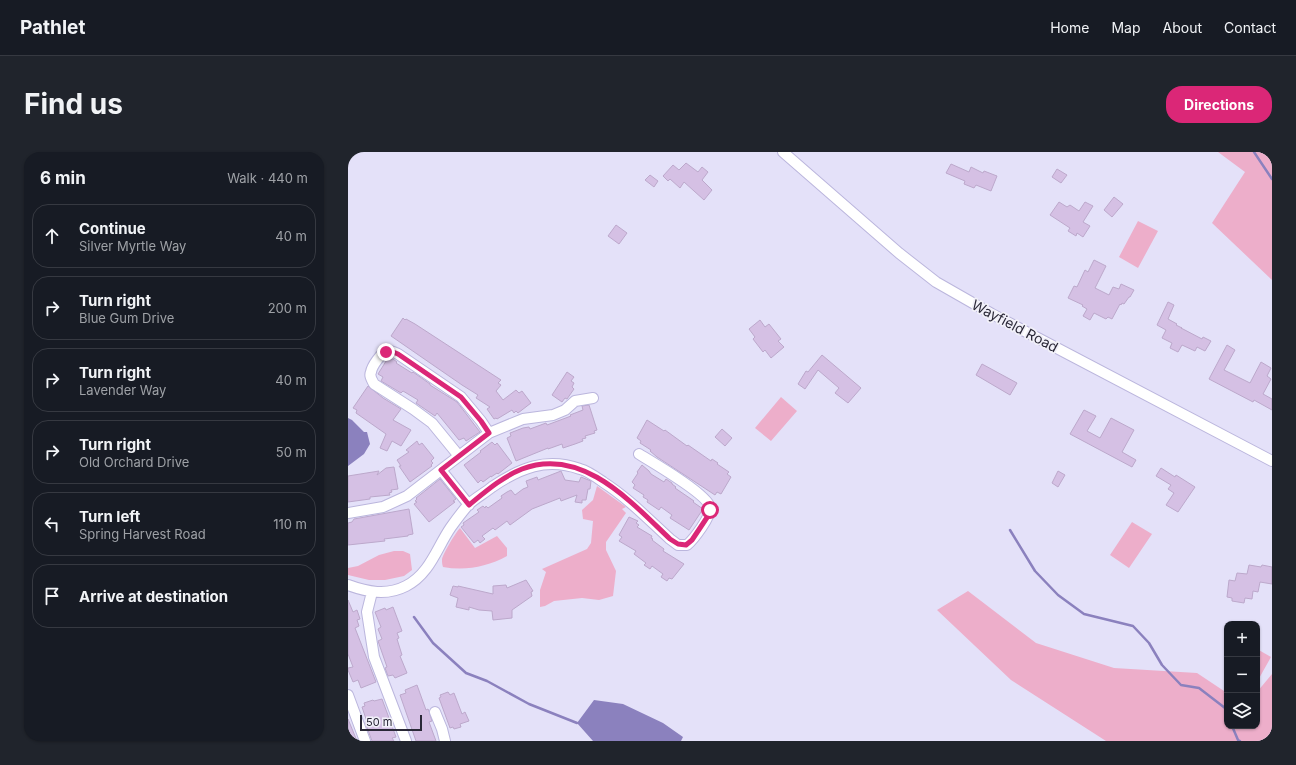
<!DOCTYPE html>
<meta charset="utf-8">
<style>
:root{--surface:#171b24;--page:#20242c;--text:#f1f3f6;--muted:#9ea1a6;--line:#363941;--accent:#db2777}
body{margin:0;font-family:Inter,sans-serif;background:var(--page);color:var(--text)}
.controls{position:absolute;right:12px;bottom:12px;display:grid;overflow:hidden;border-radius:8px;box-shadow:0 1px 3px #0004}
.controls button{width:36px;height:36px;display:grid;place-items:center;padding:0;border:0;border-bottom:1px solid var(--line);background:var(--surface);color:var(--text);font:20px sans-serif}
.scale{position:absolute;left:12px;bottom:10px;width:62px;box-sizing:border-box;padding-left:4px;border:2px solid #2a2837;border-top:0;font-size:11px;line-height:14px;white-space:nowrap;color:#2a2837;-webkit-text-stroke:3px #f1f0f9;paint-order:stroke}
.stop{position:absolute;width:12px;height:12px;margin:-9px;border:3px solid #db2777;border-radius:50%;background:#fff}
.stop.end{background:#db2777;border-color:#fff;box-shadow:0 1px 4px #0008}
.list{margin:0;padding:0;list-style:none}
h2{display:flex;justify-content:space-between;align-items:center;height:52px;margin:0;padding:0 16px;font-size:17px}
h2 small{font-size:13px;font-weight:400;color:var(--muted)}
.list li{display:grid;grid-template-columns:26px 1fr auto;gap:12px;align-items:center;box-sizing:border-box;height:64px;margin:0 8px 8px;padding:0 8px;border:1px solid var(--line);border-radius:16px}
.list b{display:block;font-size:15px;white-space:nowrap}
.list p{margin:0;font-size:13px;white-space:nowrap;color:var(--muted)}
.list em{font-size:13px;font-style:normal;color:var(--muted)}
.icon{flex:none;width:22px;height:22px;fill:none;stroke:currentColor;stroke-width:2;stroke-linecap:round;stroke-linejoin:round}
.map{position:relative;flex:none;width:924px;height:589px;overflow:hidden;border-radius:16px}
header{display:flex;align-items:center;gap:24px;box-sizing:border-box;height:56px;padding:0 20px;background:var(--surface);border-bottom:1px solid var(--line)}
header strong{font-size:19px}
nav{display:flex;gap:22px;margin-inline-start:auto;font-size:14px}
.intro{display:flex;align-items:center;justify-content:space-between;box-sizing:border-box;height:96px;padding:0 24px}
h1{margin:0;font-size:28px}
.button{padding:10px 18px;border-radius:16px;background:var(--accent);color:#fff;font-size:14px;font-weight:700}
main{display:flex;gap:24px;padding:0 24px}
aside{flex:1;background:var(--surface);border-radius:16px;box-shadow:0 1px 3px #0004}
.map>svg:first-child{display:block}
.green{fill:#edaeca}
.water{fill:#8b81be}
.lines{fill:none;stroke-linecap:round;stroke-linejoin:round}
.stream{stroke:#8b81be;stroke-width:2.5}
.building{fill:#d5c0e4;stroke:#bca8cb}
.minor-casing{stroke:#bbb6dd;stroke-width:12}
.minor{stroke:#fff;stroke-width:10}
.route{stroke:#db2777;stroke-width:5}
.labels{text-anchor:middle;stroke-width:3.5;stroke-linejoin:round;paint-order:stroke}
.street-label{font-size:14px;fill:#2a2837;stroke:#f1f0f9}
</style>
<header>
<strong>Pathlet</strong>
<nav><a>Home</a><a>Map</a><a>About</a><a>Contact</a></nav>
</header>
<div class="intro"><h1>Find us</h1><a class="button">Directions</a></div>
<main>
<aside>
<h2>6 min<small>Walk · 440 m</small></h2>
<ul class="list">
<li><svg class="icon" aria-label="ahead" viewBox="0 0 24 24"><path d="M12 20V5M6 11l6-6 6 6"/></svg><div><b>Continue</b><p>Silver Myrtle Way</p></div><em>40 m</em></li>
<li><svg class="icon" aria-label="right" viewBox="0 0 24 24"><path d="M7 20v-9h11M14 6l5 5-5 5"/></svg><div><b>Turn right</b><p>Blue Gum Drive</p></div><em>200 m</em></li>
<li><svg class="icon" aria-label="right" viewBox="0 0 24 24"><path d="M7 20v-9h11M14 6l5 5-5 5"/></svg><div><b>Turn right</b><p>Lavender Way</p></div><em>40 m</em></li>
<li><svg class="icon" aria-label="right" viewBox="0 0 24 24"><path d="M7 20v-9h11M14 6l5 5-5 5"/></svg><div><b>Turn right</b><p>Old Orchard Drive</p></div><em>50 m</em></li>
<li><svg class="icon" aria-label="left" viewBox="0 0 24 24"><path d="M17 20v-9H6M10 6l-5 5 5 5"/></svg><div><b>Turn left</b><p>Spring Harvest Road</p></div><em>110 m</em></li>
<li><svg class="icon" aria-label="arrive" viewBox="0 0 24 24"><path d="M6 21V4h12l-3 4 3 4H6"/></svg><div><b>Arrive at destination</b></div></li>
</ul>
</aside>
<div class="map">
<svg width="924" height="589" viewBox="0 0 924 589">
<rect width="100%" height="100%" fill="#e4e1f9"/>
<path class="green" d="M 870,0 L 924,0 L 924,128 L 864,71 L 897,20 Z
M 790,69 L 810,79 L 790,116 L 771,105 Z
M 433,245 L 449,259 L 423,289 L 407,276 Z
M 249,334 L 278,355 L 274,357 L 278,361 L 258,390 L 258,398 L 268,419 L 265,444 L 251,448 L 234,446 L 206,449 L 197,454 L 192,455 L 192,438 L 198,420 L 194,417 L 239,397 L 243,391 L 245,369 L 235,367 L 234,358 L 245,348 Z
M 784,370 L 804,382 L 781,416 L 762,403 Z
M 112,376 L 127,396 L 149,384 L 159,396 L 159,404 C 139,415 117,419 95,415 C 94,412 94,410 94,408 C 94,403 108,380 112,376 Z
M 46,399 L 55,399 L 62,402 L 64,418 L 56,424 L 37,428 L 21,428 L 0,423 L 0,416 L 10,414 L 31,403 Z
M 620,439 L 688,491 L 766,516 L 849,521 L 879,541 L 879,574 L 909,574 L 909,540 L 924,522 L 924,589 L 758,589 L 663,528 L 589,458 Z
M 909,497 L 923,505 L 909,530 Z"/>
<path class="water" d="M 0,266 L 4,268 L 16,280 L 19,280 L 22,292 L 16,302 L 0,314 Z
M 246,548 L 275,552 L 315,571 L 335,585 L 333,589 L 245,589 L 229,571 Z"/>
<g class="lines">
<path class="stream" d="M 906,0 L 924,27
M 662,378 L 687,419 L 710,443 L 736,462 L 785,474 L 801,491 L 814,513 L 833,533 L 851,536 L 877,556 L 879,562
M 66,465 L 85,491 L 118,521 L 139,529 L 181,552 L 229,571
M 884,574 L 890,588 L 892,589"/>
</g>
<path class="building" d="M 338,11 L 350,20 L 354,15 L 360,20 L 354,28 L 364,38 L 356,48 L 336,30 L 332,36 L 322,27 L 320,29 L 315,24 L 325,13 L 331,18 Z
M 603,12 L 621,20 L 623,15 L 635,21 L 636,19 L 649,24 L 643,39 L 628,33 L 626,36 L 616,32 L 617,29 L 598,21 Z
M 709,17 L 719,23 L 713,31 L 704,25 Z
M 302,23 L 310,29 L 306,35 L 297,28 Z
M 766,45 L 775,52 L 764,65 L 756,58 Z
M 711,50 L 719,55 L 722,53 L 731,59 L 737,50 L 745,54 L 735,70 L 742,74 L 735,85 L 729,81 L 728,84 L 720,79 L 722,76 L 702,63 Z
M 268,73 L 279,81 L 271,92 L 260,84 Z
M 746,108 L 758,114 L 747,136 L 761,143 L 765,135 L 771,137 L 773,132 L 786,138 L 782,145 L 781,145 L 776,152 L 774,151 L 773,153 L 772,152 L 764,167 L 760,165 L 758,167 L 746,161 L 742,168 L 735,164 L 739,157 L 734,154 L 735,153 L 720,146 L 726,134 L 729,135 L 737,118 L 740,120 Z
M 820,150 L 826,153 L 820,167 L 829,172 L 828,173 L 834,176 L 833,176 L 854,187 L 855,185 L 863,189 L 857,199 L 849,195 L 847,199 L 834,193 L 830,200 L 822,196 L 824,191 L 814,186 L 818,178 L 809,173 Z
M 55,166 L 57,168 L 58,167 L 67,172 L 153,228 L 150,231 L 153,233 L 148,239 L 155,248 L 168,238 L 171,241 L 174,239 L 183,251 L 170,261 L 168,259 L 166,261 L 164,258 L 149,267 L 148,266 L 146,267 L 139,257 L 142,255 L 128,246 L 130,243 L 114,233 L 43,184 Z
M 412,168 L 417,175 L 421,172 L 433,187 L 430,189 L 436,195 L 423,206 L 417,198 L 415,200 L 405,187 L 407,185 L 401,177 Z
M 879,193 L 887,198 L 876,218 L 902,231 L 913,210 L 923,216 L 919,224 L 923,227 L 915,242 L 924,247 L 924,258 L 906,248 L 905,250 L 861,227 Z
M 474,203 L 513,236 L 500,251 L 487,241 L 491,236 L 470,218 L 457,237 L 450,232 L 458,219 L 460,220 Z
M 40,206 L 45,207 L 49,210 L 48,211 L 64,221 L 65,220 L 82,232 L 82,233 L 109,250 L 132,280 L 118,289 L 116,286 L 111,288 L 89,261 L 87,264 L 68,251 L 70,248 L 55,239 L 53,241 L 33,229 L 35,225 L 30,222 Z
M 634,212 L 669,231 L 662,243 L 628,223 Z
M 219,220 L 226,225 L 223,229 L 226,231 L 224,235 L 226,237 L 219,247 L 217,246 L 214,250 L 204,243 Z
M 20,234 L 35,246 L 53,257 L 45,268 L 63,278 L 53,294 L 44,289 L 39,299 L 32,296 L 38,282 L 8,261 L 9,258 L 5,256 Z
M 241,253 L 249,278 L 246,279 L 247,281 L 237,284 L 238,286 L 234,287 L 235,289 L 227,292 L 215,296 L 214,292 L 200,297 L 200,296 L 168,309 L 159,286 L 163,284 L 162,281 L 175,276 L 181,275 L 182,277 L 198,271 L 199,273 L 223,264 L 222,263 L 235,258 L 234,254 Z
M 736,258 L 748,264 L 739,279 L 752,286 L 763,266 L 786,278 L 774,300 L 788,308 L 784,315 L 722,282 Z
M 299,268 L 316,279 L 317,278 L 339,294 L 340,293 L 363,309 L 364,307 L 370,311 L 369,312 L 381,320 L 379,322 L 383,325 L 373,342 L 369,340 L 367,343 L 309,305 L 302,299 L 303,298 L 292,291 L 293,289 L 289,286 Z
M 374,277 L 384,286 L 377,294 L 367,285 Z
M 69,289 L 71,293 L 74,291 L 86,306 L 83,309 L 85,311 L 83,313 L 84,314 L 62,330 L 51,314 L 53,314 L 49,308 L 61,300 L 58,298 Z
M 144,290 L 147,293 L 149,291 L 164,311 L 150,322 L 149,321 L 143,325 L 143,324 L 135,330 L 133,328 L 130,331 L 116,313 L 133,300 L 132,299 Z
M 294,313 L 301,319 L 303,322 L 316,330 L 318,327 L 324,331 L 324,332 L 328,335 L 327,336 L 346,349 L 345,350 L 355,357 L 341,378 L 322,366 L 324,363 L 313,355 L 311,358 L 299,350 L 300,348 L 295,345 L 296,343 L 285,336 L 287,333 L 284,330 L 290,321 L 289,320 Z
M 46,315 L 50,337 L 43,338 L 44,340 L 41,341 L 42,343 L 22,345 L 22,347 L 0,350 L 0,324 L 31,319 L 29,323 L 38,316 Z
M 813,316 L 827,325 L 828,323 L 847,335 L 830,360 L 818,353 L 826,341 L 820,337 L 823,333 L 808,324 Z
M 213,319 L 217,328 L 231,330 L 233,325 L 243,329 L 242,337 L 240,337 L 238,348 L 234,348 L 234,351 L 227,350 L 229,343 L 213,349 L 212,346 L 184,357 L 162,373 L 159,369 L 147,378 L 145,376 L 134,384 L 137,387 L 132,391 L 130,388 L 126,391 L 113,375 L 116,373 L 115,371 L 131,360 L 129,358 L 135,354 L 137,356 L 138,354 L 140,356 L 154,346 L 153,344 L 159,340 L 163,338 L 167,343 L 175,337 L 180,335 L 178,329 L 189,325 L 190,328 Z
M 710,319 L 717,323 L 710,335 L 704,331 Z
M 92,327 L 108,347 L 105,349 L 107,350 L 81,370 L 66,352 L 69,350 L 67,349 L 69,347 L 68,346 Z
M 61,357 L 65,382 L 60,383 L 60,384 L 36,387 L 37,389 L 0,393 L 0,371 L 4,370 L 6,367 Z
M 281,365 L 290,369 L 288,371 L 291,373 L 289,375 L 304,384 L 303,386 L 305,387 L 304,388 L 316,397 L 315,399 L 336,412 L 324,427 L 321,426 L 319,429 L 313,425 L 315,422 L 304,414 L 302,417 L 296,413 L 298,411 L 286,402 L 288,399 L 271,389 L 274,385 L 271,383 Z
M 901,413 L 913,415 L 914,413 L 924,415 L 924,432 L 912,430 L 910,440 L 905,439 L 904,447 L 897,446 L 896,451 L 884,449 L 884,446 L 879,445 L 881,428 L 887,429 L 889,421 L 899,422 Z
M 178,428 L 185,439 L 183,440 L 184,444 L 164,458 L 164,466 L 145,468 L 144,459 L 131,458 L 121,455 L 121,458 L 108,455 L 110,446 L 102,443 L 105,434 L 110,435 L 110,434 L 145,442 L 145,434 L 158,433 L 159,436 Z
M 0,448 L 5,460 L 9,458 L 12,467 L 9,468 L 11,474 L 7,476 L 28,530 L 13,536 L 10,528 L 5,530 L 0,518 L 0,516 L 5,515 L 0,502 Z
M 45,455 L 54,479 L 49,481 L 51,486 L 49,487 L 54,503 L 52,504 L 59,521 L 47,526 L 45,523 L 40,524 L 37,516 L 39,515 L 30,489 L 34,487 L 30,477 L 33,475 L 27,460 L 37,456 L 38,458 Z
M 69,533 L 78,558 L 80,557 L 81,559 L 84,569 L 81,570 L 88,589 L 68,589 L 52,543 L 58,541 L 57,538 Z
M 100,540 L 102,543 L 106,541 L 114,562 L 117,560 L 121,569 L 112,572 L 113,575 L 106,577 L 105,575 L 102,576 L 91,546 L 93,545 L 92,543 Z
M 34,547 L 48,585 L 44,586 L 46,589 L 24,589 L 17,570 L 19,570 L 14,555 L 17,554 L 16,551 L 25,548 L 26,549 Z
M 0,567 L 9,589 L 0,589 Z"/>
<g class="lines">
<g class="minor-casing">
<path id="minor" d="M 435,0 L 551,101 L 588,130 L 644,162 L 924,309
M 111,304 L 84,271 L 65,257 L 26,232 C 24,228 21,224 23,220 C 24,214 33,201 38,200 C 43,198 46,200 50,202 L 113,245 L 133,269 L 141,281
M 93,318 L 121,353
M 0,361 L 35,355 L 59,344 L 141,281 L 175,267 L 205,263 L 217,258 L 227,249 L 245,246
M 0,433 C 19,440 39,444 58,434 C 82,422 89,395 103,375 C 108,368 114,360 120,353 C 127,346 137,341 144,335 C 172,316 198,305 232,317 C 240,319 248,325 255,330 C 280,346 300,367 322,387 L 330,393 L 339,393 C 345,388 364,364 362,355 C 359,342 304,310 291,302
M 24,440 L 19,460 L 26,505 L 58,589
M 0,543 L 17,589
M 87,560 L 94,577 L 97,589"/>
</g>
<use href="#minor" class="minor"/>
</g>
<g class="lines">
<path class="route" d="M 38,200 L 45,200 L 50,202 L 113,245 L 133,269 L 141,281 L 93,318 L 121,353 C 137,340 154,325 174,317 C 234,294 283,350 322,387 L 330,392 L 338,393 L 344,388 L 362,361 L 362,358"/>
</g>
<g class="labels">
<g class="street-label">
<text transform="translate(667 174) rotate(28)" y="5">Wayfield Road</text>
</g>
</g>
</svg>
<div class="controls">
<button>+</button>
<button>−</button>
<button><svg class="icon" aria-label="layers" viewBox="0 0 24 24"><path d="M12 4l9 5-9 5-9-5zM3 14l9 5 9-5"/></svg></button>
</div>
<div class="scale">50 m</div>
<div class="stop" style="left:362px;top:358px"></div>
<div class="stop end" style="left:38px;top:200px"></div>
</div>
</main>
